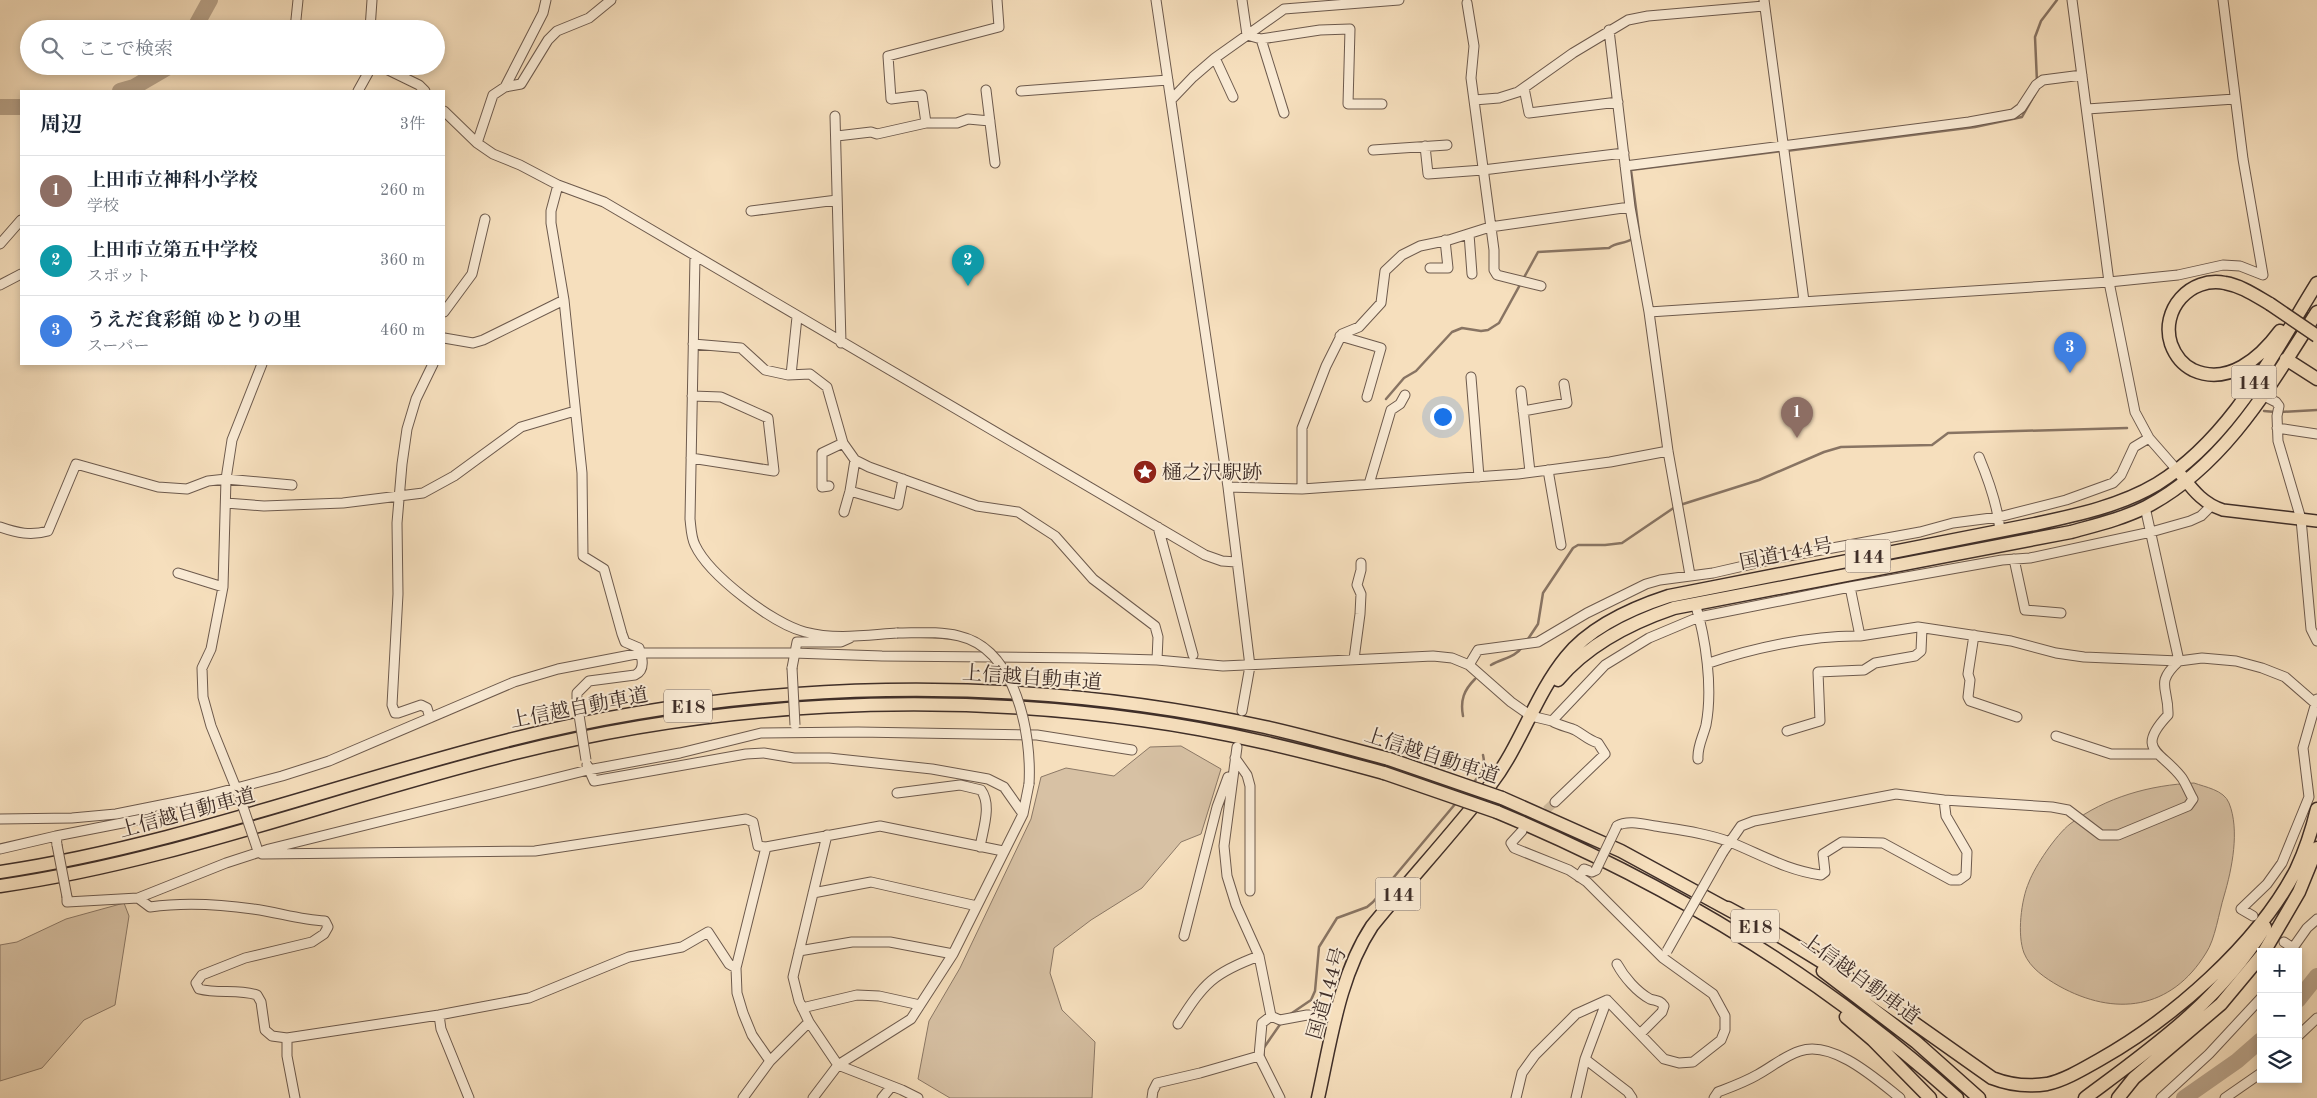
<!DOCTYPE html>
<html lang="ja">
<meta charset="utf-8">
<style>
:root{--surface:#fff;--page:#f6f6f7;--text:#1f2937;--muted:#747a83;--line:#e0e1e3;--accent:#8f2418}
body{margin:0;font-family:"Old Standard TT","Noto Serif JP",serif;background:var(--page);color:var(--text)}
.controls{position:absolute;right:15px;bottom:15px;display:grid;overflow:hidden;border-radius:0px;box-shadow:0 2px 8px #0003}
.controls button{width:45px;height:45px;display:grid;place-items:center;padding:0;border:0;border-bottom:1px solid var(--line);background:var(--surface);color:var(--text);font:25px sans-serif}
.you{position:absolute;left:1442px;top:416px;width:18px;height:18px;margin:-12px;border:4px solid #fff;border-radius:50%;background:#1a73e8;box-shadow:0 0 0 8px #1a73e833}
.badge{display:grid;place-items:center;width:32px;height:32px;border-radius:50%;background:var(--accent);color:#fff;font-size:16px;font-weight:700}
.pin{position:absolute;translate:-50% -41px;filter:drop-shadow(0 1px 2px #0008)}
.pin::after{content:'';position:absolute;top:26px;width:18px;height:15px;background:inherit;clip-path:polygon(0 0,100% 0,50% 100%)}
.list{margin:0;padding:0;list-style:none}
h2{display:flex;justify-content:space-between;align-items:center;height:65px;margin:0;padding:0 20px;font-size:21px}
h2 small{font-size:16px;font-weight:400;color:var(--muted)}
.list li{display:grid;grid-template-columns:32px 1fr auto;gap:15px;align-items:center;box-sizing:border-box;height:70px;padding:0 20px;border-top:1px solid var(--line)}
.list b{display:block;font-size:19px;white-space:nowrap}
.list p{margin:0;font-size:16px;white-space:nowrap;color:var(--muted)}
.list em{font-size:16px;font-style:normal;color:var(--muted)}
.icon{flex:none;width:28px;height:28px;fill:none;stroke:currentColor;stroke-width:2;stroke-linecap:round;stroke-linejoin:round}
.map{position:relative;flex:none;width:2317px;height:1098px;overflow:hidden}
.search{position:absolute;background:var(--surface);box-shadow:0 2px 8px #0003;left:20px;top:20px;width:425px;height:55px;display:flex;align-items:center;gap:12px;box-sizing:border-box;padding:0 18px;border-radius:28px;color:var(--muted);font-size:19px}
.panel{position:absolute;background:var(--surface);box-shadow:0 2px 8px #0003;left:20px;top:90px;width:425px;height:275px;border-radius:0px}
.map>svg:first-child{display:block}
.green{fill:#d7c1a4;stroke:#8b7866}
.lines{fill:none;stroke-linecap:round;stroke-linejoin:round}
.stream{stroke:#887463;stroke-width:2.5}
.river{stroke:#b8a38a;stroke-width:16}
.minor-tunnel{stroke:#d1bc9f;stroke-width:9;stroke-dasharray:9 4.5;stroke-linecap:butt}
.minor-casing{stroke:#6d5a4d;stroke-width:11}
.major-casing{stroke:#3f2e28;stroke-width:14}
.highway-casing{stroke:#3f2e28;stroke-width:15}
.minor{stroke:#f9ead4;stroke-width:9}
.major{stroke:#f6dfbd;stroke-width:11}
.highway{stroke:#f6dfbd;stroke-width:12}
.minor-bridge-casing{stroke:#6d5a4d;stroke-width:11;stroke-linecap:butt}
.highway-bridge-casing{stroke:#3f2e28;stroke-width:15;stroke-linecap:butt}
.minor-bridge{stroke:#f9ead4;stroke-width:9}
.highway-bridge{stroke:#f6dfbd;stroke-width:12}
.labels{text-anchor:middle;stroke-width:4;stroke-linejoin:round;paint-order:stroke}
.shield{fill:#f9ead4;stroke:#77665c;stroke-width:1}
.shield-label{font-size:19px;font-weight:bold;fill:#3f2e28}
.poi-label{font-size:20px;fill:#3f2e28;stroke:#f9ead4;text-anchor:start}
.street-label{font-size:20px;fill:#3f2e28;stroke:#f9ead4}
</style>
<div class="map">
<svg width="2317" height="1098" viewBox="0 0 2317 1098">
<rect width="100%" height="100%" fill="#f6dfbd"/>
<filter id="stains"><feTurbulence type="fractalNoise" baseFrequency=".004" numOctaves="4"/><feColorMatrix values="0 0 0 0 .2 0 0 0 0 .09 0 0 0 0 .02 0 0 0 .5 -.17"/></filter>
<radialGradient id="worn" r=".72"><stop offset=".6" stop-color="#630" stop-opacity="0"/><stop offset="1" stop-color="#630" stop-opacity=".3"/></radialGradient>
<path class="green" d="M 1181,746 L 1221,769 L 1201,834 L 1181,842 L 1142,888 L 1091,920 L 1054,948 L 1050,973 L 1062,1010 L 1095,1042 L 1092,1098 L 950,1098 L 918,1079 L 929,1021 L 960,968 L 1031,819 L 1041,777 L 1066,768 L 1114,776 L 1150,747 Z
M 2194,783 C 2205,787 2224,790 2229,803 C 2240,830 2232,869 2224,896 C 2219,912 2215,940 2206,953 C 2171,1010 2115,1017 2059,986 C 2045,978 2030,968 2024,953 C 2017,935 2021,900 2029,882 C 2035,866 2056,835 2070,824 C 2106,797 2150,785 2194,783 Z
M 124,903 L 129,916 L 115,1005 L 84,1020 L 42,1068 L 0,1081 L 0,945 L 17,942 L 66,919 Z"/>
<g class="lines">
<path class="stream" d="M 2037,82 L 2035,37 L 2041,21 L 2057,0
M 1786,151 L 1975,127 L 2022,117 L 2035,94
M 1639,232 L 1631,170 L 1781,151
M 1386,399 L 1404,378 L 1416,371 L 1452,332 L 1462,328 L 1481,331 L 1488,330 L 1499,323 L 1538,252 L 1609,248 C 1616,242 1625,244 1632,239
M 2264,411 L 2275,412
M 2281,412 L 2317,410
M 1680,505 L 1759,480 L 1824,452 L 1841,447 L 1932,445 L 1948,433 L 2127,428
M 1526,642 L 1538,624 L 1543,593 L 1573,548 L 1578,545 L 1605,545 L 1622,543 L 1675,507
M 1491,665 C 1503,658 1515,658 1523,646
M 1463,716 C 1460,700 1464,690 1475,679
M 1473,783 C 1482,773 1486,768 1483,755
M 1289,1015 L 1311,1000 L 1315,991 L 1319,947 L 1337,918 L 1367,907 L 1373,902 L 1456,803
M 1264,1059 L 1263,1049 L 1281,1023"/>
<path class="river" d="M 194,29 L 210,0
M 120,91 L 134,87 L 170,66
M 0,107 L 21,107
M 2298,1000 L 2317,976
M 2184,1098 L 2237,1061 L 2261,1040"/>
<path class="minor-tunnel" d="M 1526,828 L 1555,802"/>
<g class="minor-casing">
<path id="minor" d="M 1156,0 L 1228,487 L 1250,666 L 1242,711
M 1242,0 L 1247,35 L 1261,39 L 1320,30 L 1350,29 L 1348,104 L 1382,104
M 1764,0 L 1804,301
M 2072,0 L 2109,282 L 2135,412 L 2149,438 L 2177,470
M 1467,3 L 1474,46 L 1471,78 L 1494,250 L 1494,270 L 1497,275 L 1541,286
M 295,29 L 298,0
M 370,29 L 372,0
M 1609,30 L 1630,207 L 1649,312 L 1668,451 L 1690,575
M 1261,39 L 1284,113
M 1215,58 L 1233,97
M 380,66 L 419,85 L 425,91
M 505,87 L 543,13 L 546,0
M 1524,88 L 1529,113 L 1618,102
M 986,90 L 995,163
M 358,91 L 368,73 L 368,66
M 1021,91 L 1168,80
M 1171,100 L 1193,77 L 1215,58 L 1284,9 L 1399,0
M 1474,100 L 1499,98 L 1518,92 L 1573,53 L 1628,20 L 1648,16 L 1764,6
M 2087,109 L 2235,99
M 444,111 L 477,143 L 493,154 L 520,165 L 558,185 L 604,202 L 1205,555 L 1222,561 L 1236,562
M 835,116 L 841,343
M 926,123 L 922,95 L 891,99 L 888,56 L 999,27 L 997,0
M 837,136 L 871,132 L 877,134 L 926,123 L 957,123 L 968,119 L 990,121
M 477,143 L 493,95 L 505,87 L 521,84 L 548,40 L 557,31 L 589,18 L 611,0
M 1425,146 L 1428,174 L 1483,170 L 1624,153
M 1373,150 L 1447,145
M 1625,166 L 1969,122 L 2013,114 L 2021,108 L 2036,85 L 2043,80 L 2082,75
M 558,185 L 551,211 L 551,223 L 564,300 L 582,473 L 583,556 L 604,569 L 622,634 L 625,642 L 639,648 C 642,657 646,670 635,675 L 589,681 L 577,693 L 577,702
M 751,211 L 837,200
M 1469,234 L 1472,274
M 0,244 L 21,220
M 695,256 L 690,519 C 691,527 691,537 695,545 C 709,575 773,624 805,632 C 835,640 867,635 897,633
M 1430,268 L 1448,268 L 1445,240
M 0,285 L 21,274
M 444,312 L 472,274 L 485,219
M 1649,312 L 2109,282 L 2178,275 L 2223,265 L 2240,266 L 2263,275 L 2243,159 L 2223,0
M 1340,336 L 1381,348 L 1367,397
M 444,338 L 473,343 L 483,340 L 564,300
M 693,344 L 741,348 L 765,370 L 788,375 L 810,374 L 827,387 L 843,443 L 855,460 L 869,467 L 977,506 L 1018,512 L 1055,536 L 1093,579 L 1155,626 L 1158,637 L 1157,660
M 791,375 L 797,317
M 1471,377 L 1479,477
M 1521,391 L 1530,472
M 2262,395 L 2276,402 L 2279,406 L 2277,416 L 2278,441 L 2301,519 L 2311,629 L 2317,641
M 1523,411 L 1567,403 L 1564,384
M 2277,428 L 2317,434
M 1979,457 C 1989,481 1998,506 2000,531
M 691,458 L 774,471 L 768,418 L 721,397 L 692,396
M 1548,470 L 1561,545
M 1369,484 L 1391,410 L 1400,404 L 1405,395
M 829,486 L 822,487 L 822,453 L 843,443
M 1228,487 L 1302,489 L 1518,474 L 1610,462 L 1668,451
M 1302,489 L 1302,428 L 1326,366 L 1342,334 L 1359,327 L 1381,303 L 1385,271 L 1402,255 L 1420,246 L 1449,240 L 1490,227 L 1630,207
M 850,491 L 898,505 L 903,479
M 226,503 L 264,506 L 343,503 L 423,493 L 454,476 L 521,427 L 575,411
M 2145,507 L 2179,661
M 844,512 L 850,491 L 855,460
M 0,527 C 17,533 31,536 48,531 L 76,464 L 158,487 L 187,489 L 208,481 L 226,479 L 292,485
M 1158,527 L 1193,655
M 2014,559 L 2025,610 L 2061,613
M 178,573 L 223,587
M 1850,587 L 1860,636 L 1918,627 L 2011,641 L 2056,653 L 2084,657 L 2179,661 L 2202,658 L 2236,661 L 2262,668 L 2285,677 L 2315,703
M 1695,603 C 1706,639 1713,688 1706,725 C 1703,737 1697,747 1698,759
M 1974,635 L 1968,674 L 1970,680 L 1968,697 L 1970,701 L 2017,717
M 1354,659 L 1360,614 L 1361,594 L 1357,585 L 1361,570 L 1361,563
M 1709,663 C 1753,648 1813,635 1860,636
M 1469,665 L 1478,650 L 1538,642 L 1587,613 L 1646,584 L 1660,580 L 1713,573 L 1783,557 L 1920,532 L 1953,523 L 1999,517 L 2066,500 L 2113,483 L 2121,475 L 2134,447 L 2149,438
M 792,668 L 797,642 L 841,642 L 850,638
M 430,718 L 427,708 L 421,705 L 398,713 L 395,713 L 392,705 L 398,594 L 397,523 L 402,464 L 407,429 L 416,399 L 433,364
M 1552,721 C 1560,726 1569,727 1575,730 C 1584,735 1588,740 1598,743 L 1605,754 L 1555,802
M 1787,731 L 1820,721 L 1818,672 L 1864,670 L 1875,663 L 1915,656 L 1921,651 L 1922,628
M 2056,736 L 2111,754 L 2157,754
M 1237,747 L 1224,846 L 1227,876 L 1236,905 L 1259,956 L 1271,1016 L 1280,1020 L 1307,1015 L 1337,1015
M 1235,758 L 1247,775 L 1250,786 L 1250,891
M 587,765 L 594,781 L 746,754 L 764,753 L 794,758 L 829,758 L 932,769 L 988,779 L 1004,787 L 1023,814
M 238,793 L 211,726 L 203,697 L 202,668 L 211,649 L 223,587 L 226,479 L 232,440 L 262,364
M 897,793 L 960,785 L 981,790 C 992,805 983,829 980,847
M 0,819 L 72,818 L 116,814 L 206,796 L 282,776 L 329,761 L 514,682 L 558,669 L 641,653 L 793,653 L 882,656 L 1085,658 L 1157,660 L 1223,666 L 1433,656 L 1452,658 L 1469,665 L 1511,702 L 1531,716 L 1552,721 L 1605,665 L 1649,638 L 1699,617 L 1850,587 L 2002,560 L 2030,558 L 2151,532 L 2190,521 L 2201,516 L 2211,506
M 1617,826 C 1627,820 1643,824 1655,826 C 1680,830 1706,833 1730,842 C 1762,855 1786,870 1821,875 L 1825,872 L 1823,854 L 1842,842 L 1883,843 L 1951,880 L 1959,880 L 1966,875 L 1967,852 L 1946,816 L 1944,800
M 1522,831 L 1511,843 L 1514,848 L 1569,870 L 1587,882 L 1663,958 L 1713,994 L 1725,1016 L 1725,1030 L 1721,1040 L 1693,1062 L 1679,1063 L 1664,1059 L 1607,1000
M 827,835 L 793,977 L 799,1001 L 809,1022 L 838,1065 L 902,1090 L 918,1098
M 57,845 L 56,836 L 163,815 L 161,806
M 0,849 L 56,836
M 1723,852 L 1741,826 L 1754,821 L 1896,794 L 1944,800 L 2052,807 L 2068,810 L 2101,835 L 2118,835 L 2188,806 L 2193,799 C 2189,792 2186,784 2182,778 C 2162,751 2134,751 2168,715 C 2169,687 2154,684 2179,661
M 262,854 L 535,851 L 746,819 L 753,822 L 758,846 L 766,847
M 1579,877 L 1584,869 L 1592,872 L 1596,870
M 813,893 L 871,882 L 977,906
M 67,897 L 67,902 L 138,898 L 226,863 L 269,849 L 588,770 L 680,753 L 761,733 L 858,732 L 1037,735 L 1132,750
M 138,898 L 150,907 C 185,902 218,904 253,909 C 277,912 300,920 325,921 L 328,927 L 324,934 L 312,942 L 245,958 L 202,975 L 196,983 L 199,989 C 218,994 238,989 257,995 L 261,1002 L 265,1030 L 272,1036 L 287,1038 L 439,1015 L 529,998 L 629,957 L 682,947 L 708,932 L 729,964 L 736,968
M 2253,916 L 2241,909 L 2267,884 L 2282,863 L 2309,797 L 2303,748 L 2317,699
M 1184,936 L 1217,807 L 1228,777
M 2284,942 L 2293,948
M 799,951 L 852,942 L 890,942 L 953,954
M 2290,952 L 2307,928 L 2317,919
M 1617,964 C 1624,977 1637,992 1650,999 C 1656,1001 1660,1000 1664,1006 L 1662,1012 L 1640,1034
M 802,1008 L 857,995 L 879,996 L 920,1005
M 439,1015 L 441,1029 L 469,1098
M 1271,1016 L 1262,1023 L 1259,1056 L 1280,1098
M 1178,1024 C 1204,983 1213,973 1259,956
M 2298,1036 L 2317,1018
M 287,1038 L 287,1056 L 295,1098
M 1585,1059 L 1628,1092 L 1632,1098
M 770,1061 L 752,1035 L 743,1013 L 737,993 L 736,968 L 766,847 L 880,826 L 1003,851
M 743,1098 L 770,1061 L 809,1022
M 813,1098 L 838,1065 L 911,1019 L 953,954 L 1023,814 L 1029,784
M 882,1098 L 891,1087
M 1152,1098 L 1153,1091 L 1157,1083 L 1200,1073 L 1259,1056
M 1516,1098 L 1522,1073 L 1535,1055 L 1576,1014 L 1607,1000
M 1576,1098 L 1585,1059 L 1607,1000
M 1714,1098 L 1718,1092 C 1731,1087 1745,1082 1757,1075 C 1772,1067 1784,1056 1800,1051 C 1833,1040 1876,1079 1900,1098
M 2161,1098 L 2209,1054 L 2261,998
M 2225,1098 L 2261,1073"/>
</g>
<g class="major-casing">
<path id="major" d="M 2177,470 C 2191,487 2201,503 2223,510 L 2317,521"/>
</g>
<g class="highway-casing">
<path id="highway" d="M 2270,304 C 2256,296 2242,286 2225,283 C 2190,276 2160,310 2171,344 C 2175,355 2183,365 2193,370 C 2228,386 2260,358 2280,331
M 2286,359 L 2317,379
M 1558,680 C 1588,644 1630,623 1674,608 L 2071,532 C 2096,525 2122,519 2146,507 C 2225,466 2271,384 2317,312
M 1502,798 L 1621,851 L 1733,912
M 1497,812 C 1665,882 1822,976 1957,1098
M 0,872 C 174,846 339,783 509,740 C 755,678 1017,673 1265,727 C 1306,736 1347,748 1389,759
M 0,886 C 176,861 343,795 515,753 C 720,702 933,691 1142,720 C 1224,731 1304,751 1384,773
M 1728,908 L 1778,935 L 1866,989 L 1992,1078 C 2010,1085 2028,1087 2047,1084 C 2065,1080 2083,1069 2099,1060 C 2172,1019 2257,945 2296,870 C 2305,851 2312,830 2317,809
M 2264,952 L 2299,892 L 2317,848
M 1823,971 L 1916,1042 L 1979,1098
M 1846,1017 L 1873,1040 L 1930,1098
M 1318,1098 C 1331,1040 1339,976 1372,926 C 1411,878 1453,833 1491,784 C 1521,745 1535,695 1566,657 C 1591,626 1632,608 1669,596 L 2035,524 C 2077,515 2120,506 2157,484 C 2231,438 2273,354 2317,283
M 2085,1098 C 2156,1045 2217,1003 2265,927
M 2118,1098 L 2134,1078 L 2221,1004 L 2261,956"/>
</g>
<use href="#minor" class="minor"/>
<use href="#major" class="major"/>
<use href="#highway" class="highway"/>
<g class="minor-bridge-casing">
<path id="minor-bridge" d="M 897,633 C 918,633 939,631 959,636 C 1016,649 1032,734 1029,784
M 792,668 L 795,725
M 577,702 L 586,760
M 240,798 L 257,848
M 57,845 L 67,897
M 1596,870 L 1617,826
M 1667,951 L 1723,852"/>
</g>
<g class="highway-bridge-casing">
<path id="highway-bridge" d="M 2270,304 L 2317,336
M 1389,759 L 1502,798
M 1384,773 L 1497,812"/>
</g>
<use href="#minor-bridge" class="minor-bridge"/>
<use href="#highway-bridge" class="highway-bridge"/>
</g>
<defs>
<g id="sight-disc" transform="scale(1.25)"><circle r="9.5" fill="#8f2418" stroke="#f9ead4"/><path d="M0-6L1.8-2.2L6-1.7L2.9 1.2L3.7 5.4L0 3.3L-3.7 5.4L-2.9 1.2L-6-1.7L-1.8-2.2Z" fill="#fff"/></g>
</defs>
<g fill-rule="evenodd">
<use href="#sight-disc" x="1145" y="472"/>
</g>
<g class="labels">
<g class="shield">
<rect x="2231.5" y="365.5" width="45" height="33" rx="4"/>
<rect x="1845.5" y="539.5" width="45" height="33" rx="4"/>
<rect x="664" y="689.5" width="48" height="33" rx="4"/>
<rect x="1375.5" y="877.5" width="45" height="33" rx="4"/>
<rect x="1731" y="909.5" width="48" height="33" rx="4"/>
</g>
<g class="shield-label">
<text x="2254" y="389">144</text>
<text x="1868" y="563">144</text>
<text x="688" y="713">E18</text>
<text x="1398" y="901">144</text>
<text x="1755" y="933">E18</text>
</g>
<g class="poi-label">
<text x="1162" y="479">樋之沢駅跡</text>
</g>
<g class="street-label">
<text transform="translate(1786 553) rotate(-11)" y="7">国道144号</text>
<text transform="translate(1032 677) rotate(4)" y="7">上信越自動車道</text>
<text transform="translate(579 707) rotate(-11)" y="7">上信越自動車道</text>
<text transform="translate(1432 755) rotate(18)" y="7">上信越自動車道</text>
<text transform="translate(187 812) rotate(-15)" y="7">上信越自動車道</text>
<text transform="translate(1861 978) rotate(36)" y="7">上信越自動車道</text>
<text transform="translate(1326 993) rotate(-74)" y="7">国道144号</text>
</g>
</g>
<rect width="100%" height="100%" filter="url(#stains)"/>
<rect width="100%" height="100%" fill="url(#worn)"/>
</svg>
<div class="controls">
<button>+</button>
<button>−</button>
<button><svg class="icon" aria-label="layers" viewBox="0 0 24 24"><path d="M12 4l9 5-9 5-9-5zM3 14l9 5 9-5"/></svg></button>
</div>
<div class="you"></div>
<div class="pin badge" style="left:1797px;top:438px;background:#8d6e63">1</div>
<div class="pin badge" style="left:968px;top:286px;background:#0f9aa8">2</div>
<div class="pin badge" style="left:2070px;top:373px;background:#3f7fe0">3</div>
<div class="search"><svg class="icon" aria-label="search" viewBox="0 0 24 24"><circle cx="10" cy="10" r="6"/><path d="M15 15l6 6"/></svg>ここで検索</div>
<section class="panel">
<h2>周辺<small>3件</small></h2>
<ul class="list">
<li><span class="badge" style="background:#8d6e63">1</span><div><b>上田市立神科小学校</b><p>学校</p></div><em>260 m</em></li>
<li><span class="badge" style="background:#0f9aa8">2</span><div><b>上田市立第五中学校</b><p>スポット</p></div><em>360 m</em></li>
<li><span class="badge" style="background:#3f7fe0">3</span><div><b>うえだ食彩館 ゆとりの里</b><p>スーパー</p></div><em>460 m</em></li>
</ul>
</section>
</div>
